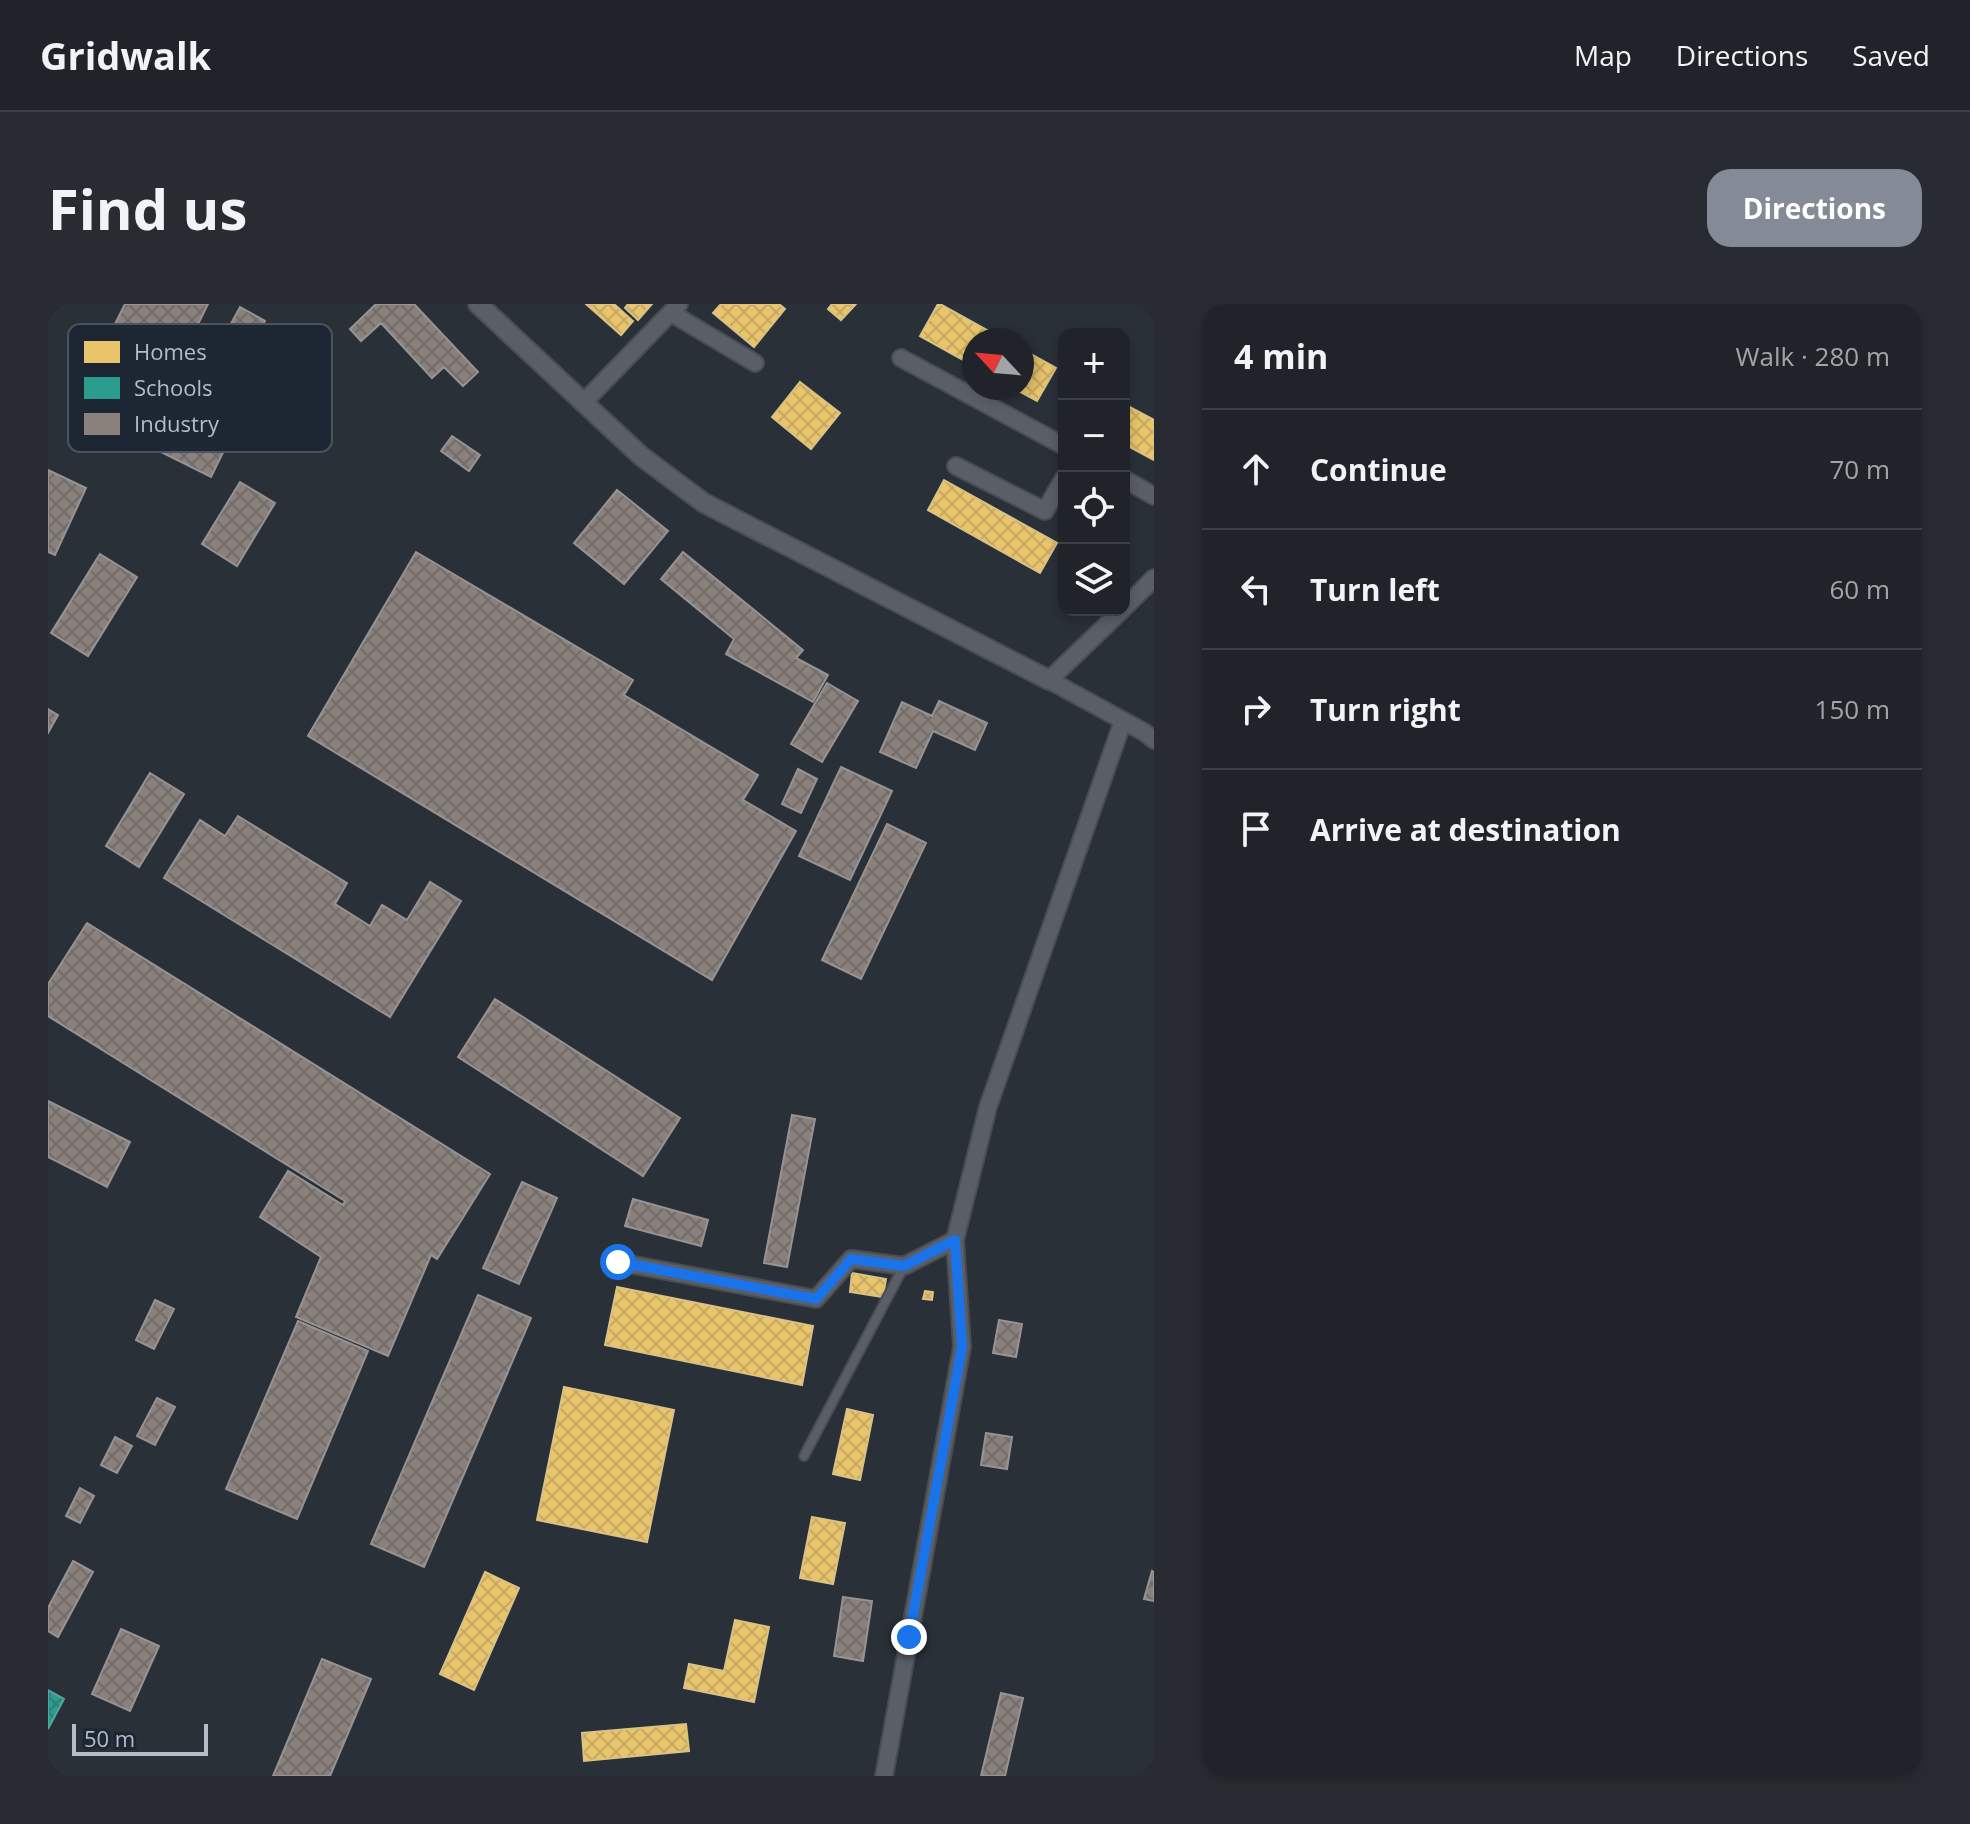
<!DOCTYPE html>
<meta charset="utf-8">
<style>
:root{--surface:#20242a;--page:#282c32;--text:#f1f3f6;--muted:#a2a4a8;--line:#3d4147;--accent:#848b96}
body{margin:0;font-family:"Open Sans",sans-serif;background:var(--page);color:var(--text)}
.controls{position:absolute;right:24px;top:24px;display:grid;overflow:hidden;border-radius:16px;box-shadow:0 4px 12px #0003}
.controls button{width:72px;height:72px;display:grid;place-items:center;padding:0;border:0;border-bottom:2px solid var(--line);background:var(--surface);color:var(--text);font:40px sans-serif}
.compass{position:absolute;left:914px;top:24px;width:72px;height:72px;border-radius:50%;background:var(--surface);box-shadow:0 4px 12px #0003;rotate:296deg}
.scale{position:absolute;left:24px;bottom:20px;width:136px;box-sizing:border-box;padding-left:8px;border:4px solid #b4bcc9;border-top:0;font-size:22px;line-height:28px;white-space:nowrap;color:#b4bcc9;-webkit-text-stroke:6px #1d2633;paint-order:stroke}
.stop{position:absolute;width:24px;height:24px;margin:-18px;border:6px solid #1a73e8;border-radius:50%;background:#fff}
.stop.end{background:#1a73e8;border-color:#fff;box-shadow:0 2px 8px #0008}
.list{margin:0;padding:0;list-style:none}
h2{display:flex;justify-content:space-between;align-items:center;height:104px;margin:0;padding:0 32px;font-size:34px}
h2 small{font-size:26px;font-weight:400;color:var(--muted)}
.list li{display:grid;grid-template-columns:52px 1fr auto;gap:24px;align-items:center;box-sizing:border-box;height:120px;padding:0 32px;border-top:2px solid var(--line)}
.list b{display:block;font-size:30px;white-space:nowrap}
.list em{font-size:26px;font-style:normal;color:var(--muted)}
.icon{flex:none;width:44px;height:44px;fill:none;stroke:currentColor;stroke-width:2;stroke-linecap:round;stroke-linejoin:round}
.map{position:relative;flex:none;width:1106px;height:1472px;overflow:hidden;border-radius:24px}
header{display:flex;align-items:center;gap:48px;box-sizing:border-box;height:112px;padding:0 40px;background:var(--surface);border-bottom:2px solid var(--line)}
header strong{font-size:38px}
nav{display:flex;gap:44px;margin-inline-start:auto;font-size:28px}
.intro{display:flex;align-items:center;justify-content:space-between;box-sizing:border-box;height:192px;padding:0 48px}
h1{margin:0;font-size:56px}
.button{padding:20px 36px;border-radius:24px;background:var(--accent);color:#fff;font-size:28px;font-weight:700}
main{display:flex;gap:48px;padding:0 48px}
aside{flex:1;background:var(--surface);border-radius:24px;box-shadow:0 4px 12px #0003}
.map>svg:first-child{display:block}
.homes{fill:url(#homes-cross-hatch);stroke:#d9c286;stroke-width:2}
.schools{fill:url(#schools-cross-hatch);stroke:#53a6a0;stroke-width:2}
.industry{fill:url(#industry-cross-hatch);stroke:#979393;stroke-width:2}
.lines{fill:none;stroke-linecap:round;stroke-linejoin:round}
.service-casing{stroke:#484c53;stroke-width:12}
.minor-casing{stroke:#484c53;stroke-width:20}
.tertiary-casing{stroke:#484c53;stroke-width:22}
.service{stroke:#5a5e66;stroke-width:8}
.minor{stroke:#5a5e66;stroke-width:16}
.tertiary{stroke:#5a5e66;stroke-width:18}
.route{stroke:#1a73e8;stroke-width:10}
.key{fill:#1d2633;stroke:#4a5360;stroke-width:2}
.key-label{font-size:22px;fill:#b4bcc9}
</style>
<header>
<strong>Gridwalk</strong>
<nav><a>Map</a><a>Directions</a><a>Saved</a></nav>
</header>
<div class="intro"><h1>Find us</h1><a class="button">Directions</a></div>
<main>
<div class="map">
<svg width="1106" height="1472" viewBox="0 0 1106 1472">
<defs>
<pattern id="homes-cross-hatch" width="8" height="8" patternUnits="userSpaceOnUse" patternTransform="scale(2)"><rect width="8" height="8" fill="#e9c46a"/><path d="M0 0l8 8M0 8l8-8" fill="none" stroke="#c5a861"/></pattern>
<pattern id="schools-cross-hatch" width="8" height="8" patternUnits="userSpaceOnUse" patternTransform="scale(2)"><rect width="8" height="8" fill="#2a9d8f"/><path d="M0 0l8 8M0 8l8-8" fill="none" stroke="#2e7f76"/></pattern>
<pattern id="industry-cross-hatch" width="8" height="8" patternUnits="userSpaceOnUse" patternTransform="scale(2)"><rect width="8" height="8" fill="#8a817c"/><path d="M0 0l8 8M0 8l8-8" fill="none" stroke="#716b69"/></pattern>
</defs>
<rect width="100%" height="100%" fill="#2a3038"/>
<path class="homes" d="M 538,0 L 566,0 L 585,17 L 573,31 Z
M 580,0 L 604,0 L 590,16 L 577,4 Z
M 673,0 L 731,0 L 737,5 L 706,43 L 665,9 Z
M 784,0 L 808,0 L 793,16 L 780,5 Z
M 890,0 L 892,0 L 957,36 L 926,36 L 926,62 L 872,32 Z
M 974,45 L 1008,64 L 989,97 L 965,84 L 974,84 Z
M 752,78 L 792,109 L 763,145 L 724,113 Z
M 1076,100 L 1106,116 L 1106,156 L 1076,140 Z
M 896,176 L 1009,239 L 992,269 L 880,206 Z
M 804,969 L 838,975 L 835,993 L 802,988 Z
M 569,983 L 765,1022 L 754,1081 L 557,1041 Z
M 877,987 L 885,988 L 884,996 L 875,995 Z
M 516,1083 L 626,1106 L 599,1238 L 489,1216 Z
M 799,1105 L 825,1111 L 812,1176 L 785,1170 Z
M 764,1213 L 797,1219 L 785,1280 L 752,1274 Z
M 437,1268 L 471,1284 L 426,1386 L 392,1370 Z
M 687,1316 L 721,1323 L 706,1398 L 636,1384 L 641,1360 L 676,1367 Z
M 638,1420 L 641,1447 L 536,1457 L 534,1429 Z"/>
<path class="schools" d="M 0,1386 L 16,1395 L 0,1425 Z"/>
<path class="industry" d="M 77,0 L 160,0 L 122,77 L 193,112 L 163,173 L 25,104 Z
M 328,0 L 366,0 L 430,68 L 415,82 L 396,63 L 384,74 L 333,19 L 313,37 L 302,25 Z
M 192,3 L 217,17 L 198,52 L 173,38 Z
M 404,132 L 432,151 L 421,167 L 393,147 Z
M 0,166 L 38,184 L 7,251 L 0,248 Z
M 192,178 L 227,199 L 189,262 L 154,240 Z
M 569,186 L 620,227 L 576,280 L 526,239 Z
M 368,248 L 585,376 L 576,391 L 710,471 L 695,496 L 748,527 L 664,676 L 260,432 Z
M 635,248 L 755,346 L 748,354 L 780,371 L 765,398 L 678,350 L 686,335 L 613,275 Z
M 52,250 L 89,273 L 40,352 L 3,329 Z
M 779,379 L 810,397 L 774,458 L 743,440 Z
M 891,397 L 939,419 L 927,446 L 885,427 L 868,464 L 832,448 L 854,398 L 884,412 Z
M 0,405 L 10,411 L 0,429 Z
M 793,463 L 844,487 L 802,576 L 751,552 Z
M 750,465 L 769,475 L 753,509 L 734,500 Z
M 102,469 L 136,490 L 91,563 L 58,542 Z
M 190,512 L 299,579 L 287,600 L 322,622 L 334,601 L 359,616 L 382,578 L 413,597 L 342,713 L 116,574 L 152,516 L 177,532 Z
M 839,520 L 878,539 L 813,675 L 774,656 Z
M 39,619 L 442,870 L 389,955 L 383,951 L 340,1052 L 248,1013 L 273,953 L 212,913 L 240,867 L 295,901 L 297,897 L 0,712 L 0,680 Z
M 447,695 L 632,814 L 595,872 L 410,753 Z
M 0,797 L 82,838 L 59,883 L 0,853 Z
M 744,811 L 767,815 L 739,963 L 716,959 Z
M 474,878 L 509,894 L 471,980 L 435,964 Z
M 585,895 L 660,916 L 653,942 L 577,922 Z
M 430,991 L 483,1014 L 376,1263 L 323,1240 Z
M 107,996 L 126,1005 L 106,1045 L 88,1036 Z
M 951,1016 L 974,1020 L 968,1053 L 945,1049 Z
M 250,1017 L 320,1047 L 249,1215 L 178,1185 Z
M 109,1094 L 127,1103 L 107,1141 L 89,1132 Z
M 938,1129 L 964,1133 L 959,1165 L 933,1161 Z
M 67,1133 L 84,1142 L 69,1169 L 53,1161 Z
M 32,1184 L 46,1192 L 32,1219 L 18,1212 Z
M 25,1257 L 45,1268 L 10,1333 L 0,1327 L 0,1304 Z
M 1104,1267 L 1106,1268 L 1106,1297 L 1096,1295 Z
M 795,1293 L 824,1297 L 815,1357 L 786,1352 Z
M 73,1325 L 111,1342 L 82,1407 L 44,1390 Z
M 274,1355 L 323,1375 L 282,1472 L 225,1472 Z
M 953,1389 L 975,1394 L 957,1472 L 933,1472 Z"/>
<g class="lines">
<g class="service-casing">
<path id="service" d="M 756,1152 L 856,962"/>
</g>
<g class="minor-casing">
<path id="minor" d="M 623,9 L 707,59
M 853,54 L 1016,142
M 536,98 L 631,0
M 908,162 L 997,207 L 1016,174
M 1076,175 L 1106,192
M 1076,304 L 1106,274
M 1074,306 L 1001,376 L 1096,428 L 1106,436
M 570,958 L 768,995 L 803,955 L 856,962 L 907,936
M 836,1472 L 914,1043 L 907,936 L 940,803 L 1075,417"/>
</g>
<g class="tertiary-casing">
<path id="tertiary" d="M 430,0 L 593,152 L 656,199 L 1001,376"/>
</g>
<use href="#service" class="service"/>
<use href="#minor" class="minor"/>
<use href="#tertiary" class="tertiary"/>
</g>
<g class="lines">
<path class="route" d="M 570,958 L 768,995 L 803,955 L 856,962 L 907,936 L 914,1043 L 861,1333"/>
</g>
<rect x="20" y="20" width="264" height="128" rx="12" class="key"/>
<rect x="36" y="37" width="36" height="22" fill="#e9c46a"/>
<rect x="36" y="73" width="36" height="22" fill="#2a9d8f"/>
<rect x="36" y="109" width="36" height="22" fill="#8a817c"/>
<g class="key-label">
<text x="86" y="56">Homes</text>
<text x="86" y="92">Schools</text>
<text x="86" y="128">Industry</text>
</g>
</svg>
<div class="controls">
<button>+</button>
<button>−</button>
<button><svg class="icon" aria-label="locate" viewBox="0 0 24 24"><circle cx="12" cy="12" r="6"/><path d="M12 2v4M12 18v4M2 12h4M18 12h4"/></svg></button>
<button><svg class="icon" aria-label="layers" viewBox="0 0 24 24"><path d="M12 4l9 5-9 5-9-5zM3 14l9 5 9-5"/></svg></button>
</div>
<svg class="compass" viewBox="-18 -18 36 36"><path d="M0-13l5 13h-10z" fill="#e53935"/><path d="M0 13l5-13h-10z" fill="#a2a4a8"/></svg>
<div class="scale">50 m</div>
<div class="stop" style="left:570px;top:958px"></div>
<div class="stop end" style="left:861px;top:1333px"></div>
</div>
<aside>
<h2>4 min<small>Walk · 280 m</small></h2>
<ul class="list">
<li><svg class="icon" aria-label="ahead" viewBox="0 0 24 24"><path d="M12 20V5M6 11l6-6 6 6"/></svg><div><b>Continue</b></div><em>70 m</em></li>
<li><svg class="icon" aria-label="left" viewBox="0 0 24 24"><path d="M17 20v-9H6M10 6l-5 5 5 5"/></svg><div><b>Turn left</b></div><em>60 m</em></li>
<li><svg class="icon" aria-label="right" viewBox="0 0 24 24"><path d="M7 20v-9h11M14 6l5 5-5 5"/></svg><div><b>Turn right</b></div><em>150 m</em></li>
<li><svg class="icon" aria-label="arrive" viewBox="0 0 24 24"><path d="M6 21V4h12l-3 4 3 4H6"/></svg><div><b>Arrive at destination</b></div></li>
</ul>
</aside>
</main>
